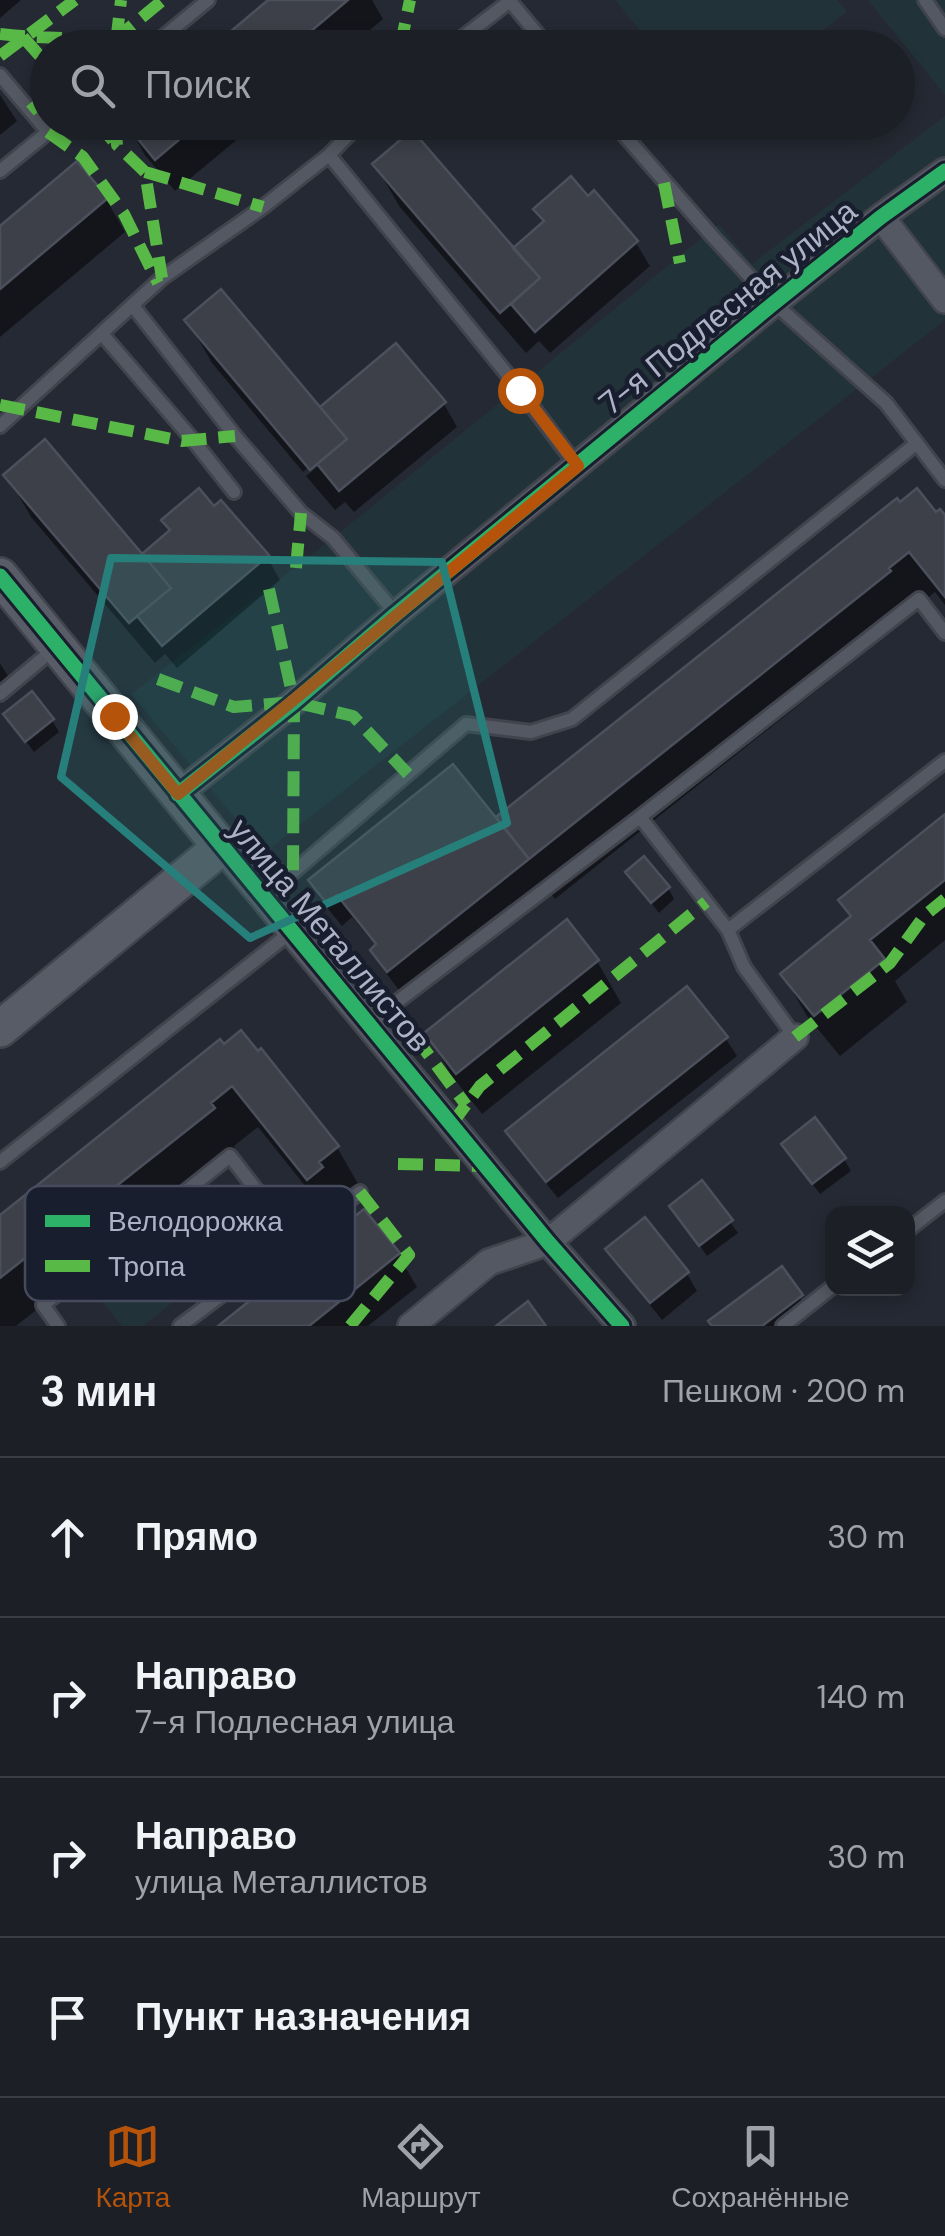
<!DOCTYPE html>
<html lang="ru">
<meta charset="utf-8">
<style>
:root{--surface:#1c1f26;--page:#292c32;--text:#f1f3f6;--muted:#a0a2a7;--line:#3a3d43;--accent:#b45309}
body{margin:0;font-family:"DM Sans",sans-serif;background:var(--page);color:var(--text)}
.controls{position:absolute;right:30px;bottom:30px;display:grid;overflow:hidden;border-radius:20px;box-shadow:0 5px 15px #0003}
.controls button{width:90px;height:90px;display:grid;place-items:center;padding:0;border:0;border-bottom:2px solid var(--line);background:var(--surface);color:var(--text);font:50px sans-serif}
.stop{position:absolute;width:30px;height:30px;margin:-22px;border:8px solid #b45309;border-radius:50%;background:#fff}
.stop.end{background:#b45309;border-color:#fff;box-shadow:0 2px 10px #0008}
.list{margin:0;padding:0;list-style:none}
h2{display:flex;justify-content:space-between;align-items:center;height:130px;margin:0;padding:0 40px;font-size:42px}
h2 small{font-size:32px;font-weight:400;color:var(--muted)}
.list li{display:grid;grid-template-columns:65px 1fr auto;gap:30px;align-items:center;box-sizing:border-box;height:160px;padding:0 40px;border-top:2px solid var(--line)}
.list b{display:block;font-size:38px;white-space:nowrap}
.list p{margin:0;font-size:32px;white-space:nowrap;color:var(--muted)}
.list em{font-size:32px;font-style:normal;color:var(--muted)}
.icon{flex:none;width:55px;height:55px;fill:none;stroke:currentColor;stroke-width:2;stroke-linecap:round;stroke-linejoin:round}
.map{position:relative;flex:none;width:945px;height:1326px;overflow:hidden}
.search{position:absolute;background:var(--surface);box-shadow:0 5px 15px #0003;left:30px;right:30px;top:30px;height:110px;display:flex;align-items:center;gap:25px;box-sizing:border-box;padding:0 35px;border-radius:55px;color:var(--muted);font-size:38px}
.sheet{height:770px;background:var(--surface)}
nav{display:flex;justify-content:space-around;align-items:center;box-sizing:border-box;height:140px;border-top:2px solid var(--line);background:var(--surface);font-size:28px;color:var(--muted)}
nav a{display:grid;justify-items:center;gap:5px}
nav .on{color:var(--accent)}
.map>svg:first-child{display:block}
.green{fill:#223239}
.shadow{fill:#0007}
.building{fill:#3d4049;stroke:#4c505c;stroke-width:2.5}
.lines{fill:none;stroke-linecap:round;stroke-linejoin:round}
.lane-casing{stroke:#41444c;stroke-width:18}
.street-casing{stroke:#41444c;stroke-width:30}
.secondary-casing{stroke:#41444c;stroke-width:40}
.lane{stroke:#545862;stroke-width:12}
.street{stroke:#545862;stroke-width:25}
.secondary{stroke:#585c66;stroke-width:35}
.quiet{stroke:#58b947;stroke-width:12;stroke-dasharray:25 12;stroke-linecap:butt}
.cycleway-casing{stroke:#181e2e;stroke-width:21}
.cycleway{stroke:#2db169;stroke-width:15}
.route{stroke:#b45309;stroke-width:12}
.marked{fill:#277f7b;fill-opacity:0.2;stroke:#277f7b;stroke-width:8;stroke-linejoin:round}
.labels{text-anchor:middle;stroke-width:9;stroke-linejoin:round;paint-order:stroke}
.street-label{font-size:32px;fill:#adb3c6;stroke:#181e2e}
.key{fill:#181e2e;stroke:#454b5c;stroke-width:2.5}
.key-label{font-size:28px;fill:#adb3c6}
</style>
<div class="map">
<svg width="945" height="1326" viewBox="0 0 945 1326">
<rect width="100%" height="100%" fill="#252933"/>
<path class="green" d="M 615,0 L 837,0 L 847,11 L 802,47 L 654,48 Z
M 868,0 L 945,0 L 945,95 Z
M 945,116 L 945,320 L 264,853 L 131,694 L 333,538 L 719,224 L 752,264 Z
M 200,1222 L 228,1258 L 143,1326 L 122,1326 L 102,1301 Z"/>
<path class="shadow" d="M 0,0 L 21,0 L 0,18 Z
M 272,0 L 372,0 L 383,19 L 349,48 L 215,48 Z
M 0,95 L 17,121 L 0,135 Z
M 127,122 L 258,122 L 175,191 L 144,154 Z
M 375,164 L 513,251 L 545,224 L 537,209 L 587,199 L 593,194 L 636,243 L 650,266 L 550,353 L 539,341 L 526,353 L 399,206 Z
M 106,199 L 125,232 L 0,337 L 0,230 Z
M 188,321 L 326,418 L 396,346 L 444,404 L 457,427 L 354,512 L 345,502 L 335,510 L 306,476 L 344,445 L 340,441 L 303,472 L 212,363 Z
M 7,475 L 142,557 L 171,532 L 164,521 L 267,557 L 280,580 L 177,668 L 165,654 L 155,663 L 31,517 Z
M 897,501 L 945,519 L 945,605 L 935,592 L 911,611 L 913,614 L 555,899 L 542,882 L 402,994 L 386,973 L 373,950 L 377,947 L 352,917 L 342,926 L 324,904 L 311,881 L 495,820 Z
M 0,663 L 11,681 L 0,690 Z
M 6,715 L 52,720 L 59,732 L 34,752 Z
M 945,817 L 945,940 L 895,981 L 907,1002 L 840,1056 L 807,1016 L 783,975 L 852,919 L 842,901 Z
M 628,873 L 668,888 L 674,899 L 659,913 Z
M 597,961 L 621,1003 L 482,1114 L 451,1075 L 427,1033 Z
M 687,989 L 726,1039 L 737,1056 L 558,1198 L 518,1149 L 508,1132 Z
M 220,1043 L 337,1147 L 361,1189 L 342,1204 L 345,1211 L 333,1221 L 258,1127 L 234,1146 L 237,1151 L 16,1326 L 0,1326 L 0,1219 Z
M 791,1156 L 844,1159 L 851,1171 L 820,1194 Z
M 702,1183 L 738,1233 L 707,1256 L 672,1207 Z
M 364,1212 L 398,1255 L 417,1287 L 368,1326 L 222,1326 Z
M 609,1250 L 687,1274 L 697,1291 L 662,1320 L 619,1267 Z
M 781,1270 L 811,1314 L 796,1326 L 714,1326 Z"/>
<path class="building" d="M 268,0 L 348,0 L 291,48 L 211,48 Z
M 124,122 L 200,122 L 155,160 Z
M 412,130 L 540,278 L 500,313 L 372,164 Z
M 77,161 L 108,198 L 0,289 L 0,226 Z
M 571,176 L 588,196 L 594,190 L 638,241 L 535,332 L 511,304 L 540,278 L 513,248 L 544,221 L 533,209 Z
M 221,289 L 347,439 L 310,470 L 184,320 Z
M 396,343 L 446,402 L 339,491 L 317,464 L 347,439 L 320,407 Z
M 45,439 L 171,588 L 129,623 L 3,475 Z
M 199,488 L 214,506 L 221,500 L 269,555 L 162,646 L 137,616 L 171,588 L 142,554 L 170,530 L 161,520 Z
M 917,488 L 936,512 L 940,509 L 945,515 L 945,597 L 909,552 L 889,568 L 891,571 L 529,859 L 496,817 L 897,498 L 900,502 Z
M 32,691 L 54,719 L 25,742 L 3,714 Z
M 453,764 L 529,859 L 387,972 L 370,950 L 376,944 L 337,895 L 327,904 L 308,880 Z
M 945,814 L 945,880 L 870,940 L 885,959 L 814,1016 L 780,974 L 851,916 L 838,900 Z
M 644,856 L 670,887 L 651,903 L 625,872 Z
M 567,919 L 599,960 L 456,1074 L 424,1033 Z
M 687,986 L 728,1037 L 546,1182 L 505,1131 Z
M 241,1030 L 258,1051 L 261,1048 L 339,1146 L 319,1162 L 323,1167 L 307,1180 L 232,1086 L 211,1103 L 215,1108 L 0,1278 L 0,1215 L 220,1039 L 224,1044 Z
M 815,1117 L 846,1158 L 812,1184 L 781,1144 Z
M 702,1180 L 733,1220 L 699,1246 L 669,1206 Z
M 364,1209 L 400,1253 L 309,1326 L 218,1326 Z
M 645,1217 L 689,1272 L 650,1303 L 605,1249 Z
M 782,1266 L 803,1295 L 762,1326 L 712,1326 L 708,1321 Z
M 528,1301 L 546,1326 L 496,1326 Z"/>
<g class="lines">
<g class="lane-casing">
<path id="lane" d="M 509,0 L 549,48
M 925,0 L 945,29
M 150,48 L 208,0
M 449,48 L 510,1
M 0,75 L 48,132 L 0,171
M 613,122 L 713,237 L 774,303 L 886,403 L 945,480
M 329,155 L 520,390 L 577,466
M 133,306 L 235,436 L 301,513 L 333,538 L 396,614
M 102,334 L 193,440 L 234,492
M 0,426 L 162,278 L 263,207 L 329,155 L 361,122
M 0,694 L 55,648
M 640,817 L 728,930 L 945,761
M 263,898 L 466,724 L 531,732 L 572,719 L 917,443
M 728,930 L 744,967 L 795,1037
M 368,1024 L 640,817 L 919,599 L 945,633
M 0,1162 L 291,932
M 908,1230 L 945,1201
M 58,1326 L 43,1305 L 230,1156 L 295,1240 L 360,1192
M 180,1326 L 295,1240
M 783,1326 L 832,1287"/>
</g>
<g class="street-casing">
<path id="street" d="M 881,217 L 945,300
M 178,794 L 294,702 L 396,614 L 774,303 L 881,217 L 945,171
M 221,847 L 548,1242 L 622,1326
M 411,1326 L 489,1262 L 548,1242 L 795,1037"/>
</g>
<g class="secondary-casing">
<path id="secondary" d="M 0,576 L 221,847 L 0,1029"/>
</g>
<use href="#lane" class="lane"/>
<use href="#street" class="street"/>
<use href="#secondary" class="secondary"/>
<path class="quiet" d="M 0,34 C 52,40 105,37 158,41
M 23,37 L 48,65
M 113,41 L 163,0
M 116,43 L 121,0
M 400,48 L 410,0
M 0,56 L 75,0
M 30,111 L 48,96
M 96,122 L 117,145
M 115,122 L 117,145 L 145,172 L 162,278
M 48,132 L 83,157 L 124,214 L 158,283
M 145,172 L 263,207
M 664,183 L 680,263
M 0,405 L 182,441 L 235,436
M 296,568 L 301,513
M 269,589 L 294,702 L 293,872
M 158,679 L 234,707 L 294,702 L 353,716 L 408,774
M 392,1006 L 466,1105
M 795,1037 L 890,963 L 924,916 L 945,899
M 451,1125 L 480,1086 L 706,902
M 398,1164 L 485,1166
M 350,1326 L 409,1255 L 360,1192"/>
<g class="cycleway-casing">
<path id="cycleway" d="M 0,576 L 548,1242 L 622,1326
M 178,794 L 294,702 L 396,614 L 774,303 L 881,217 L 945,171"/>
</g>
<use href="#cycleway" class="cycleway"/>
</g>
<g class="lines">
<path class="route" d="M 114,716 L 178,794 C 312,686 444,575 578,466 L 520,390"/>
</g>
<path class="marked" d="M 111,558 L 442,562 L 507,823 L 250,938 L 61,777 Z"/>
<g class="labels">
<g class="street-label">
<text transform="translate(728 307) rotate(-39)" y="11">7-я Подлесная улица</text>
<text transform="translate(330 935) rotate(50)" y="11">улица Металлистов</text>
</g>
</g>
<rect x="25" y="1186" width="330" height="115" rx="15" class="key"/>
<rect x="45" y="1215" width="45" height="12" fill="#2db169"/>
<rect x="45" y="1260" width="45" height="12" fill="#58b947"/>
<g class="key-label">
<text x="108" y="1231">Велодорожка</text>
<text x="108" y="1276">Тропа</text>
</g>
</svg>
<div class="controls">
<button><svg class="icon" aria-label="layers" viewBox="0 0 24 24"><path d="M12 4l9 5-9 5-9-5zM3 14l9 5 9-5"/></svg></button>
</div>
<div class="stop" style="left:520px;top:390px"></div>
<div class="stop end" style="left:114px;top:716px"></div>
<div class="search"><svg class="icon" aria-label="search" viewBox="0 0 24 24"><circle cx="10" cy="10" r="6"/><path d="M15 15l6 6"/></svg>Поиск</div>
</div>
<section class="sheet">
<h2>3 мин<small>Пешком · 200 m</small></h2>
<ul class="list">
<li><svg class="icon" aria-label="ahead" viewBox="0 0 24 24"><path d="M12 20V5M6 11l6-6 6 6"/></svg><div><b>Прямо</b></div><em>30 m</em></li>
<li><svg class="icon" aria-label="right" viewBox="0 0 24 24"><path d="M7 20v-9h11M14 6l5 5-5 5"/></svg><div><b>Направо</b><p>7-я Подлесная улица</p></div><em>140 m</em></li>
<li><svg class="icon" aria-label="right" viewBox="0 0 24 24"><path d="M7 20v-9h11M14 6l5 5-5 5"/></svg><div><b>Направо</b><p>улица Металлистов</p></div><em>30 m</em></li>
<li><svg class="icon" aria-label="arrive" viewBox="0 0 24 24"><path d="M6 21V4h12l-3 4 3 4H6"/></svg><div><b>Пункт назначения</b></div></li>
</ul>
</section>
<nav>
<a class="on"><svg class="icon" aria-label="map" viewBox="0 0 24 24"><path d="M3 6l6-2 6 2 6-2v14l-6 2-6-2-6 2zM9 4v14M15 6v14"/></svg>Карта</a>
<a><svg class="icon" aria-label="directions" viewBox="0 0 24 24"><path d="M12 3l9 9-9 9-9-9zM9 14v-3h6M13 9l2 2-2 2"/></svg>Маршрут</a>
<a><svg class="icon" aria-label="saved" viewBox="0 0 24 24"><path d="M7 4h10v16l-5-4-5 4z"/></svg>Сохранённые</a>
</nav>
